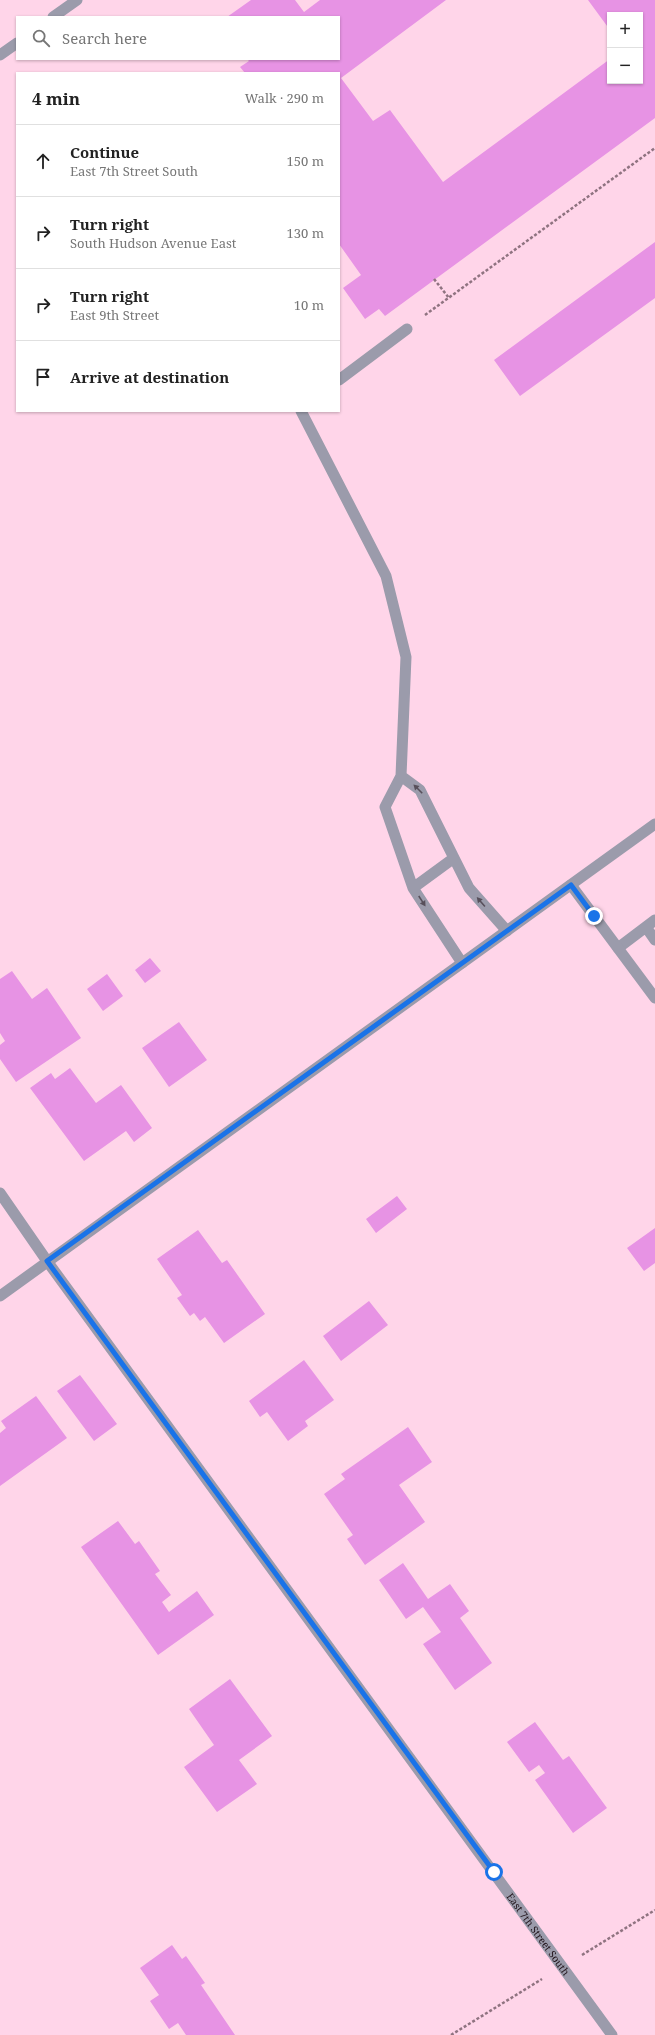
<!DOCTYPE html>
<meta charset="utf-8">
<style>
:root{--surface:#fff;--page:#f6f6f6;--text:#222;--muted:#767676;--line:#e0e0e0}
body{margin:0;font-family:"Noto Serif",serif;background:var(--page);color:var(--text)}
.controls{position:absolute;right:12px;top:12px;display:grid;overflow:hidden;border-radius:0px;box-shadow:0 1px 3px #0004}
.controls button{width:36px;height:36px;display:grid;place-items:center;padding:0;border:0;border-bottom:1px solid var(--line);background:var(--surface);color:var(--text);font:20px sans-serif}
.stop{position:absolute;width:12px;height:12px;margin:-9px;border:3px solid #1a73e8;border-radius:50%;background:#fff}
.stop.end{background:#1a73e8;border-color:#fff;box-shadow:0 1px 4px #0008}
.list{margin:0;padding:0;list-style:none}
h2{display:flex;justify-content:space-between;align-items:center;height:52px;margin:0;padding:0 16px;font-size:17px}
h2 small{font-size:13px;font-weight:400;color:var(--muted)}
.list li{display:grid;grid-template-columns:26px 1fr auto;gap:12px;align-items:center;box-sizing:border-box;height:72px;padding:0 16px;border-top:1px solid var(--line)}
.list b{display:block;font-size:15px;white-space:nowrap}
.list p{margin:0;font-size:13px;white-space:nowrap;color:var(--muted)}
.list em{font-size:13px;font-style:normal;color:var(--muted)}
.icon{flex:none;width:22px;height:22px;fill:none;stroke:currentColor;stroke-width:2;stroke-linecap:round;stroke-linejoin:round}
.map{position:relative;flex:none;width:655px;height:2035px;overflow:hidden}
.search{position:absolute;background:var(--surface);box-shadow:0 1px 3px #0004;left:16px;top:16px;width:324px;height:44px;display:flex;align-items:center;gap:10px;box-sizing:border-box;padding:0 14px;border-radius:0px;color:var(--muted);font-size:15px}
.panel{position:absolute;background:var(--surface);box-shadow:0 1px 3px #0004;left:16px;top:72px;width:324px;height:340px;border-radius:0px}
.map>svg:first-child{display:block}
.building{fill:#e793e4}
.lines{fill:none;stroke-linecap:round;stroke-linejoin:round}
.path{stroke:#8f7380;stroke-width:2.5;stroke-dasharray:3 2;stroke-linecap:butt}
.service{stroke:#9b9bab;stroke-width:11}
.minor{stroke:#9b9bab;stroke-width:11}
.oneway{fill:#58505b}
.route{stroke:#1a73e8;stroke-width:5}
.labels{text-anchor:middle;stroke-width:4;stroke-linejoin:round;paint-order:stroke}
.street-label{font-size:10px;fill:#21131a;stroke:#fff}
</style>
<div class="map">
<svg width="655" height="2035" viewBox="0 0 655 2035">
<rect width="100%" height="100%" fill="#ffd5e9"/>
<path class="building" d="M 251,0 L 295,0 L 304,12 L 320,0 L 446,0 L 341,78 L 373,121 L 390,110 L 443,182 L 610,59 L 610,81 L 640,81 L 640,15 L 610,15 L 610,30 L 588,0 L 655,0 L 655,118 L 385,316 L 379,309 L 365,319 L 343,288 L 361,275 L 339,244 L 339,73 L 245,73 L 240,67 L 249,61 L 247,59 L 339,59 L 339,17 L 227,17 Z
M 655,242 L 655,298 L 520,396 L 494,360 Z
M 150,958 L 161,971 L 145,983 L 135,970 Z
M 12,971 L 32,999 L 47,988 L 81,1038 L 16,1082 L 0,1059 L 0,1045 L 5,1041 L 0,1033 L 0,979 Z
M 107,974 L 123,996 L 103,1011 L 87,989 Z
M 179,1022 L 207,1060 L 169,1087 L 142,1048 Z
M 70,1068 L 96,1103 L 121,1085 L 152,1128 L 134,1142 L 126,1131 L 84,1161 L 30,1088 L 51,1073 L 55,1079 Z
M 397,1196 L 407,1209 L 376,1233 L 366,1219 Z
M 655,1228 L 655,1263 L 644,1271 L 627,1248 Z
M 198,1230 L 222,1263 L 227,1260 L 265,1314 L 224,1343 L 205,1317 L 200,1321 L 194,1313 L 190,1316 L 177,1298 L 182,1295 L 157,1259 Z
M 369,1301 L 388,1325 L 341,1361 L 323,1336 Z
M 304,1360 L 334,1400 L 305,1421 L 308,1426 L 288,1441 L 267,1412 L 260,1417 L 249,1401 Z
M 80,1375 L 117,1424 L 94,1441 L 57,1391 Z
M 36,1396 L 67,1438 L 0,1486 L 0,1433 L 6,1428 L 1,1421 Z
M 408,1427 L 432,1462 L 399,1485 L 425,1522 L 365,1565 L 347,1539 L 353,1535 L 324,1494 L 345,1479 L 341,1474 Z
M 118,1521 L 135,1544 L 139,1541 L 160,1571 L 155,1574 L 171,1595 L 162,1602 L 169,1612 L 197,1591 L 214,1615 L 158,1655 L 81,1547 Z
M 403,1563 L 428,1599 L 450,1584 L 469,1611 L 460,1618 L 492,1663 L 455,1690 L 423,1644 L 441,1632 L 423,1607 L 406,1619 L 379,1580 Z
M 230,1679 L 272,1736 L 239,1760 L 257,1784 L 217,1812 L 184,1767 L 214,1745 L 189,1709 Z
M 535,1722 L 563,1760 L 569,1756 L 607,1808 L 573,1833 L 535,1780 L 545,1773 L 539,1765 L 529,1772 L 507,1742 Z
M 172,1945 L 182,1959 L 186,1956 L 205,1983 L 201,1985 L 235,2035 L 186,2035 L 178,2023 L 169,2029 L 150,2001 L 159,1995 L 140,1968 Z"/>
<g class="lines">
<path class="path" d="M 434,279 L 449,298
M 425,315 L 655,148
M 582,1955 L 655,1910
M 451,2035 L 542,1979"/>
<path class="service" d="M 339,380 L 407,329
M 301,411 L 386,576 L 406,657 L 401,776
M 413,888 L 454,858
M 646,927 L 655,940
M 618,948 L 655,920
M 462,963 L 413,888 L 385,807 L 401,776 L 420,790 L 469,888 L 507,931"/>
<g class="minor">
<path d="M 53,17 L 77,0"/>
<path d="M 0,55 L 17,43"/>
<path d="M 571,885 L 655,998"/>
<path id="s1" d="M 0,1193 L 47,1261 L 612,2035"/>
<path d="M 0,1296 L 655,824"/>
</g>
</g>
<defs><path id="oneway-solid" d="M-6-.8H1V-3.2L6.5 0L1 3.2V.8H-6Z"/></defs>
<g class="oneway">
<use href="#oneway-solid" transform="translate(418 789) rotate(-135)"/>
<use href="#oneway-solid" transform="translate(422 901) rotate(57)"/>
<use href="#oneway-solid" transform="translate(481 902) rotate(-131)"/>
</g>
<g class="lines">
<path class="route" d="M 494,1872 L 47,1261 L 571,885 L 594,916"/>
</g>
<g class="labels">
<g class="street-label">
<text dy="4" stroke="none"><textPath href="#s1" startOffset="916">East 7th Street South</textPath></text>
</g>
</g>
</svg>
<div class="controls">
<button>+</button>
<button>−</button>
</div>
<div class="stop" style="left:494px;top:1872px"></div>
<div class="stop end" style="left:594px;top:916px"></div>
<div class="search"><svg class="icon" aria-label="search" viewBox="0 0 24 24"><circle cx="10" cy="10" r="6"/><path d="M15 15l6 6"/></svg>Search here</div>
<section class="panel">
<h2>4 min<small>Walk · 290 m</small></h2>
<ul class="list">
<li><svg class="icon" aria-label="ahead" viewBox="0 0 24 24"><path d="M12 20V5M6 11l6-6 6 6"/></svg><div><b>Continue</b><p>East 7th Street South</p></div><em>150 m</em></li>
<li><svg class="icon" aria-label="right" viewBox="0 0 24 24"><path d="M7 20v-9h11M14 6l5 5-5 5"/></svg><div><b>Turn right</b><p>South Hudson Avenue East</p></div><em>130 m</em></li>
<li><svg class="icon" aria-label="right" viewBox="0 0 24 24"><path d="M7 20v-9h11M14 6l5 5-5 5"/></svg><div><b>Turn right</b><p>East 9th Street</p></div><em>10 m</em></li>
<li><svg class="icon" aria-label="arrive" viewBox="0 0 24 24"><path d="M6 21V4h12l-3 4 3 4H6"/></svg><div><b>Arrive at destination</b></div></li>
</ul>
</section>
</div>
